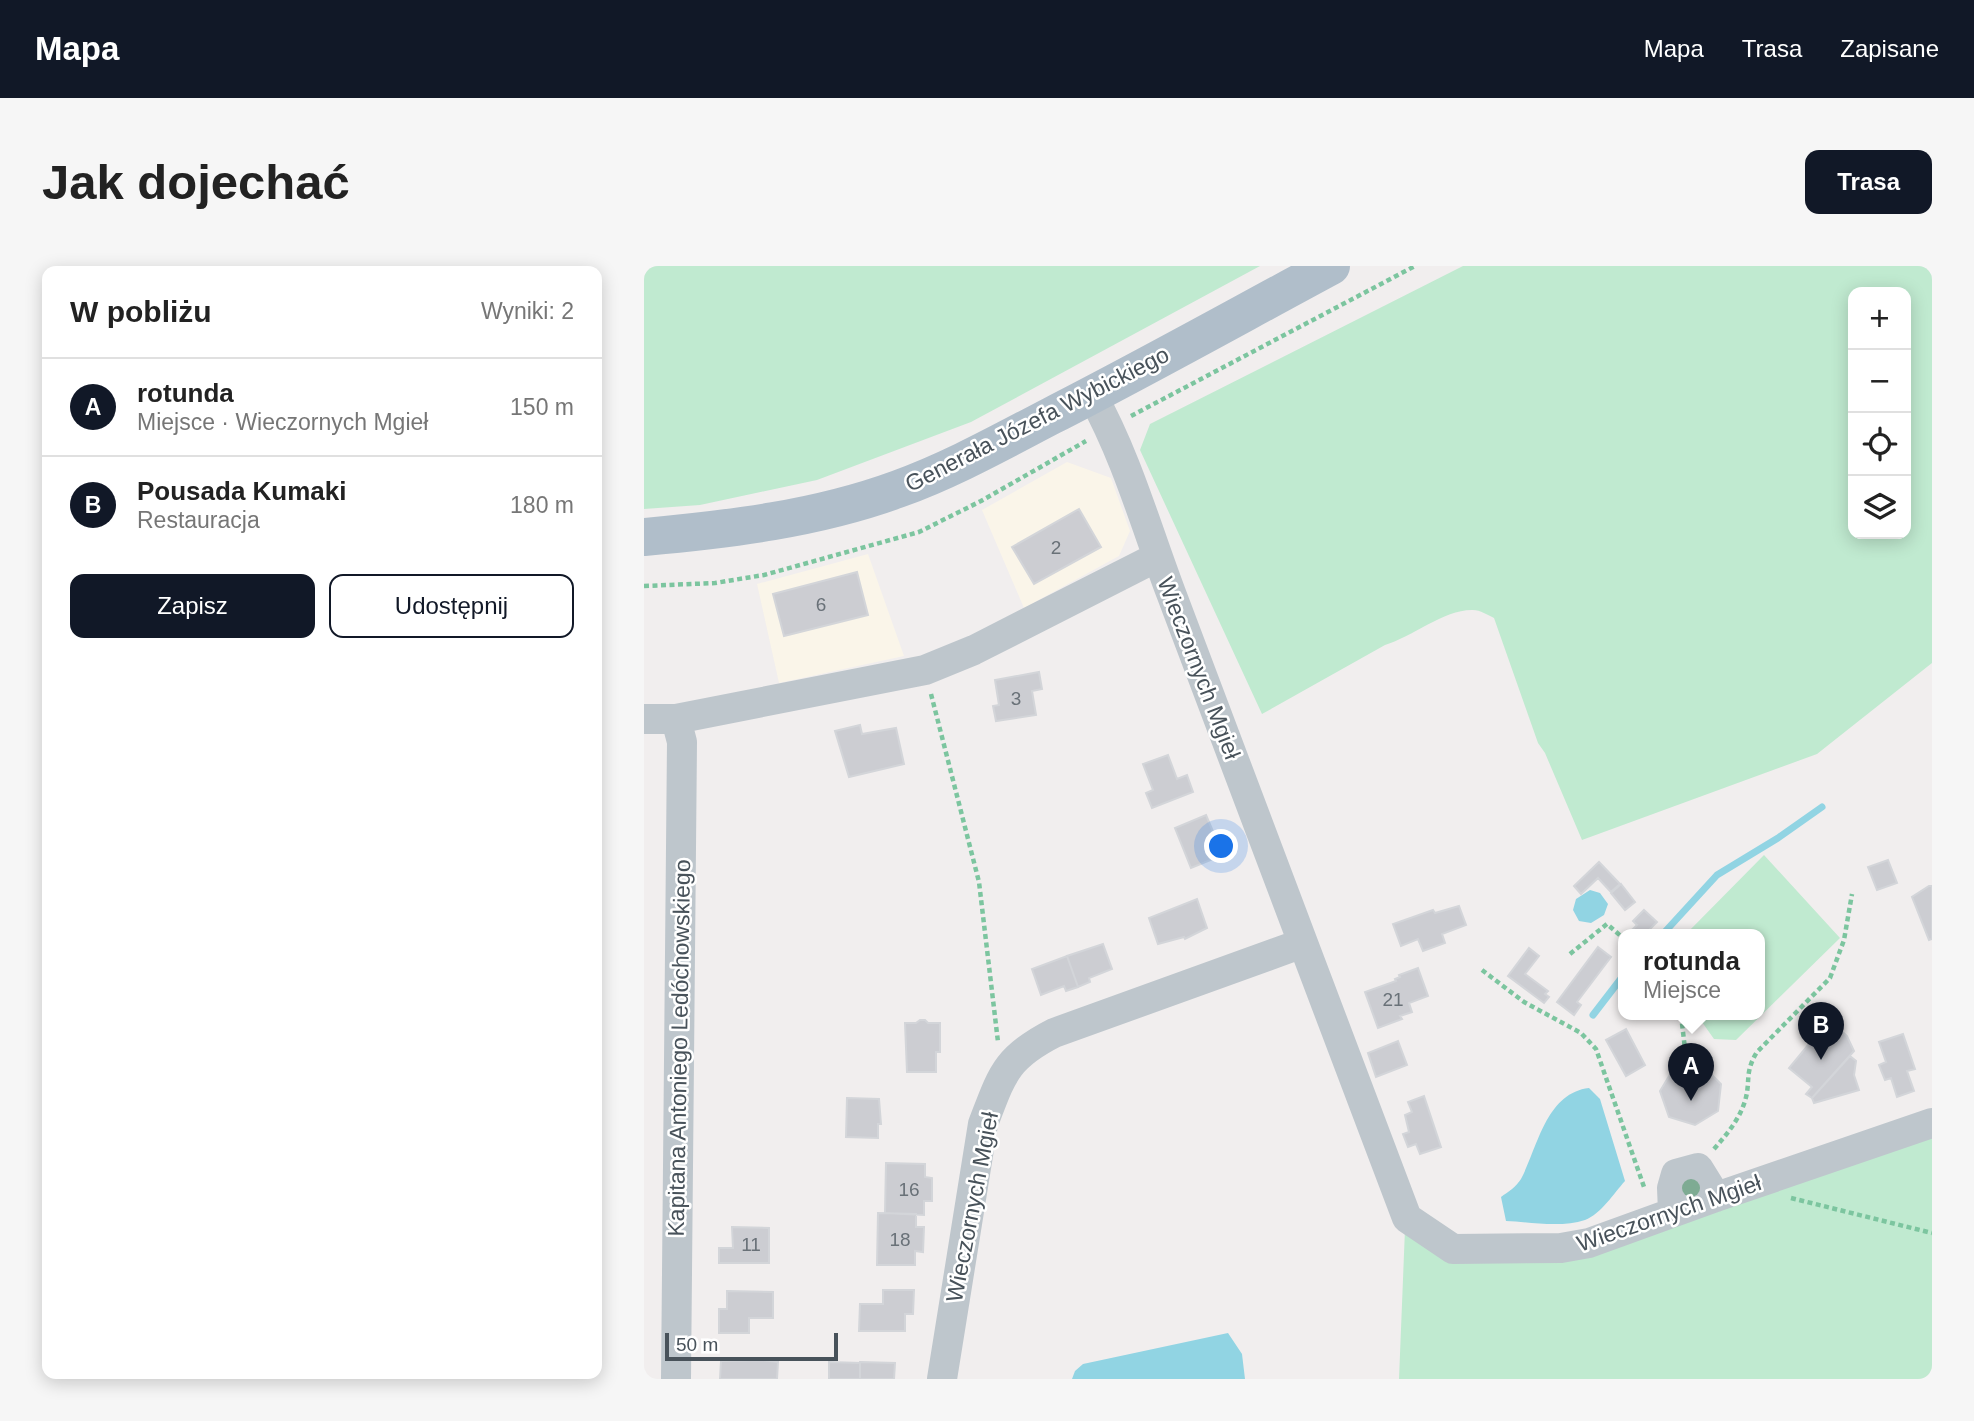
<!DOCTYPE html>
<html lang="pl">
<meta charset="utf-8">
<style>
:root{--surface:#fff;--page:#f6f6f6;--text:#222;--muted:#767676;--line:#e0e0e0;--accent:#111827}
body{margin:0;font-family:Helvetica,sans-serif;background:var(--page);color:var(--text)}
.controls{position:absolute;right:21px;top:21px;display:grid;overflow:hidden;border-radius:14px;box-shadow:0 4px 18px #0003}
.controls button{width:63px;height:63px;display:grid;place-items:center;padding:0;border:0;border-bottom:2px solid var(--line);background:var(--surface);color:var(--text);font:35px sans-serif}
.scale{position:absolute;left:21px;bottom:18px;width:173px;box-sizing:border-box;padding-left:7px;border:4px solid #48525a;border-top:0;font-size:19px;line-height:24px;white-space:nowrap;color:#48525a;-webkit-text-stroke:5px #fff;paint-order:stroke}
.you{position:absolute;left:578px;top:581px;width:24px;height:24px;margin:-18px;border:5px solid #fff;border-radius:50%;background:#1a73e8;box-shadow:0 0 0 10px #1a73e833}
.badge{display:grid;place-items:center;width:46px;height:46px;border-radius:50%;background:var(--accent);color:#fff;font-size:23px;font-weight:700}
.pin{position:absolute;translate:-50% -58px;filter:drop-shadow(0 2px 4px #0008)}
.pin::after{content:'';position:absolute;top:37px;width:24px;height:21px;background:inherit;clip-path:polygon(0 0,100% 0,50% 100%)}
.popup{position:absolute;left:974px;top:663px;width:147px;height:91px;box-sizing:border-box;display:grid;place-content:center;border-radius:14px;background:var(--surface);filter:drop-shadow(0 2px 5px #0005);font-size:23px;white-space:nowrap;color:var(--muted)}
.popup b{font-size:26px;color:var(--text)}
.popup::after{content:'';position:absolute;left:50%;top:100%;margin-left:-14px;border:14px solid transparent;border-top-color:var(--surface)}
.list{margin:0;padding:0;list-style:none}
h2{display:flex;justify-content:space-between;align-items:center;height:91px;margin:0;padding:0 28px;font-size:30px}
h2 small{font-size:23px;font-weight:400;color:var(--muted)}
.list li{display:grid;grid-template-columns:46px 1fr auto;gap:21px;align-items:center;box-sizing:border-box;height:98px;padding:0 28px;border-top:2px solid var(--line)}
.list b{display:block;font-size:26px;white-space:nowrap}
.list p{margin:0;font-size:23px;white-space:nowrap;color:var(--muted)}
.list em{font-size:23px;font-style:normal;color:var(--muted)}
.actions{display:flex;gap:14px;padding:21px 28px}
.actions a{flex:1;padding:16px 0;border:2px solid var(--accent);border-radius:14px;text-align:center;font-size:24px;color:var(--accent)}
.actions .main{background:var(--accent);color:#fff}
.icon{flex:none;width:38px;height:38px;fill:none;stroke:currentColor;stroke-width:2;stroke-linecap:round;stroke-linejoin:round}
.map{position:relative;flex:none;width:1288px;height:1113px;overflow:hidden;border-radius:14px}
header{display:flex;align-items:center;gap:42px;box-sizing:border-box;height:98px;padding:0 35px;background:var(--accent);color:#fff}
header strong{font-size:33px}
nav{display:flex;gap:38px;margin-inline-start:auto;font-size:24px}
.intro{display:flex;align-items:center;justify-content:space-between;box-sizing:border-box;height:168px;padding:0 42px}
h1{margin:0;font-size:49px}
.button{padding:18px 32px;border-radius:14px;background:var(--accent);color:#fff;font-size:24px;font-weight:700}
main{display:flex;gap:42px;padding:0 42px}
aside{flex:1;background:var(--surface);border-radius:14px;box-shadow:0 4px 18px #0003}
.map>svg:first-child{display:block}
.commercial{fill:#faf5e9}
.green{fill:#c0ead0;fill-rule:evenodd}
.water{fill:#91d4e3}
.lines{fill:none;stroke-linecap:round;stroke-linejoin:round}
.stream{stroke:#91d4e3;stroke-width:7}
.building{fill:#cccdd2;stroke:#d3d5d9;stroke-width:2}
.path{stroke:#7cc59f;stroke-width:4.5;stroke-dasharray:5 3.5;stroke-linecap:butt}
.minor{stroke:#bec6cc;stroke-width:30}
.major{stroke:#b0beca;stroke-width:38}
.tree{fill:#7eab93}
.labels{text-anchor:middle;stroke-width:5;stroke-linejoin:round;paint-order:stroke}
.number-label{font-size:19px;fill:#697178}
.street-label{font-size:23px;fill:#48525a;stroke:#fff}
</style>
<header>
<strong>Mapa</strong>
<nav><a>Mapa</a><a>Trasa</a><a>Zapisane</a></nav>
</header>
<div class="intro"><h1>Jak dojechać</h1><a class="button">Trasa</a></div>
<main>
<aside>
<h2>W pobliżu<small>Wyniki: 2</small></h2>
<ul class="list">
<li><span class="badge">A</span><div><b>rotunda</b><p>Miejsce · Wieczornych Mgieł</p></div><em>150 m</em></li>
<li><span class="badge">B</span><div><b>Pousada Kumaki</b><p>Restauracja</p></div><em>180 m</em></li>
</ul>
<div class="actions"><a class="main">Zapisz</a><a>Udostępnij</a></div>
</aside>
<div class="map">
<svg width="1288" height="1113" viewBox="0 0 1288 1113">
<rect width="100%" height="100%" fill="#f1eeee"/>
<path class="commercial" d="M 423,196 L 467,212 L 486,265 L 475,290 L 380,342 L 338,244 Z
M 224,288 L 260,390 L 135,417 L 113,318 Z"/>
<path class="green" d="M 0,0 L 616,0 L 327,156 L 173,214 L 56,239 L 0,243 Z
M 819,0 L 1288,0 L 1288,397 L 1173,488 L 938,574 L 901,487 L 894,477 L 850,352 C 844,349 836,344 829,344 C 801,343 768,371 741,379 L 618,448 L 496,184 L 506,158 ZM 1262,26 L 1262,268 L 1209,268 L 1209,26 Z
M 1120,589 L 1196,672 L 1092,774 L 1070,773 L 1053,749 L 1115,749 L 1115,669 L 1041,669 Z
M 1288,864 L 1288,1113 L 755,1113 L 761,963 L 914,989 Z"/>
<path class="water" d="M 946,624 L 956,627 L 964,638 L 960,649 L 947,657 L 935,655 L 929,644 L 932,633 Z
M 945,822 L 956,833 L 981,915 C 970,927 957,948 941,954 C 917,962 886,956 862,955 L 857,931 C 864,926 872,921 877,913 C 894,881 902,827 945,822 Z
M 584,1067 L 598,1088 L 601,1113 L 428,1113 L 431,1105 L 439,1098 Z"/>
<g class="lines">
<path class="stream" d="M 1018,669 L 1073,609 L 1134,572 L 1178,541
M 949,749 L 979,710"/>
</g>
<path class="building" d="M 435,243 L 457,281 L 390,318 L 368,281 Z
M 213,306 L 224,349 L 140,370 L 129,328 Z
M 395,406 L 398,423 L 388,425 L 392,449 L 352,455 L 349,440 L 355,439 L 351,414 Z
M 216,459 L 218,468 L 252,462 L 260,498 L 205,511 L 191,465 Z
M 524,489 L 533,513 L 543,509 L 549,526 L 508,542 L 502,527 L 509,524 L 499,498 Z
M 562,549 L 579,589 L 547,602 L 531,562 Z
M 1244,594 L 1253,617 L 1233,624 L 1224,601 Z
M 955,596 L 976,618 L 967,626 L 954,612 L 937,628 L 930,620 Z
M 977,618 L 991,636 L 981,644 L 967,627 Z
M 1285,620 L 1288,620 L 1288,673 L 1285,674 L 1268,631 Z
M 553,633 L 563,662 L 541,673 L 540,671 L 514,678 L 505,652 Z
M 815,640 L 822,659 L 798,668 L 801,677 L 779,685 L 774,673 L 757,680 L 749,658 L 789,644 L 791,647 Z
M 1000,644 L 1013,656 L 1000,669 L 987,669 L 985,667 L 993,659 L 989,655 Z
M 459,678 L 468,703 L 445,712 L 446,716 L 434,721 L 423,690 Z
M 954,681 L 967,691 L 933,736 L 937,739 L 930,749 L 913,736 Z
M 885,682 L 895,690 L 881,708 L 904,725 L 901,728 L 905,731 L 900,737 L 864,710 Z
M 423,690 L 434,721 L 422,725 L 420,720 L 397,729 L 388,703 Z
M 774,702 L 784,730 L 765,737 L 768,746 L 756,750 L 758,753 L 734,762 L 721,726 L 752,715 L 751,713 L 756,711 L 755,709 Z
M 276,754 L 281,754 L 284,757 L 296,757 L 296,786 L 292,786 L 292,806 L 263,806 L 261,757 L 272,757 Z
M 1191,759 L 1203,770 L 1210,785 L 1168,832 L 1162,828 L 1168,821 L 1145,802 L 1179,761 L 1185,766 Z
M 982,763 L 1001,799 L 982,810 L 962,774 Z
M 1259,768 L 1271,803 L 1263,805 L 1270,825 L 1253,831 L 1247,812 L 1241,814 L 1235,799 L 1242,796 L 1235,776 Z
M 754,775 L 763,799 L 732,811 L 724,787 Z
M 1206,790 L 1212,795 L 1210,809 L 1215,824 L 1170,837 L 1168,832 Z
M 1057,798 L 1077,818 L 1074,845 L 1051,859 L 1025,851 L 1016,825 L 1030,802 Z
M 780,830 L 797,881 L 776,888 L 772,878 L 764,881 L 759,868 L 765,866 L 761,849 L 768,846 L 764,836 Z
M 203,832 L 235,833 L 237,858 L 234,858 L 234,872 L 202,871 Z
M 242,897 L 281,898 L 281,911 L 288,912 L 288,935 L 280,935 L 280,949 L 241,947 Z
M 234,947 L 272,948 L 272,961 L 280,961 L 279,986 L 271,985 L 271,999 L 233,999 Z
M 88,961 L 125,962 L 125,997 L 75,997 L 75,982 L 89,982 Z
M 239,1024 L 270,1024 L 269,1048 L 261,1048 L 261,1065 L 215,1065 L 216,1038 L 239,1038 Z
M 83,1025 L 129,1026 L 129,1052 L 105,1052 L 105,1067 L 75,1067 L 75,1043 L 83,1043 Z
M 118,1094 L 134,1096 L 133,1113 L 76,1113 L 77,1095 Z
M 185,1096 L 216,1097 L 216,1113 L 185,1113 Z
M 216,1096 L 251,1097 L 250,1113 L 216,1113 Z"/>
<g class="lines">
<path class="path" d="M 487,150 L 771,0
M 0,320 L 71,317 L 120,309 L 275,266 L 337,235 L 442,175
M 287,428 L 335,616 L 354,776
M 926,688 L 963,658 L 979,672
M 838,704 L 880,736 L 937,767 L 952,783 L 1000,921
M 1037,749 L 1043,800
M 1070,883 C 1083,868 1095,854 1101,835 C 1107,815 1100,807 1113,786 L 1186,712 L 1200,674 L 1208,628
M 1147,932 L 1288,967"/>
<path class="minor" d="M 0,453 L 32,453 L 281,404 L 330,384 L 513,291
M 32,453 L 38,476 L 32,1113
M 659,677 L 763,952 L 809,983 L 917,982 L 945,977 L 1072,931 L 1288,857
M 1029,946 L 1028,922 L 1032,908 L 1054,902 L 1072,931
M 298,1113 L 339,858 C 358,809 361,792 410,767 L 659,677 C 615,561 571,444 527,327 C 502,261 483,192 448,129"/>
<path class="major" d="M 0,271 C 86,263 172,253 254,223 C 307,204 357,176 407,150 C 501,102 594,50 687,0"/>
</g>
<circle class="tree" cx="1047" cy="922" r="9"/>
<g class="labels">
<g class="number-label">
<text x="412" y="288">2</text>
<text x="177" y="345">6</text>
<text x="372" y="439">3</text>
<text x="749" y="740">21</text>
<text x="265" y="930">16</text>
<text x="256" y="980">18</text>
<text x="107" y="985">11</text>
</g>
<g class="street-label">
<text transform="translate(393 153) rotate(-27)" y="8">Generała Józefa Wybickiego</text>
<text transform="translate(555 402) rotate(69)" y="8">Wieczornych Mgieł</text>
<text transform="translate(35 782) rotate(-89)" y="8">Kapitana Antoniego Ledóchowskiego</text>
<text transform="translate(328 941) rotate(-79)" y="8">Wieczornych Mgieł</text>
<text transform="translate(1025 947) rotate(-19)" y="8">Wieczornych Mgieł</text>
</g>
</g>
</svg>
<div class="controls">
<button>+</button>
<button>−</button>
<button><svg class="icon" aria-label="locate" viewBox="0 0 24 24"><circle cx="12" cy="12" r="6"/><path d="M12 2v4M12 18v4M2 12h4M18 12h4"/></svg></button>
<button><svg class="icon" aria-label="layers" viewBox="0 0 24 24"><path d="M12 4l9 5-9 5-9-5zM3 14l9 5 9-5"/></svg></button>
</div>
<div class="scale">50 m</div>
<div class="you"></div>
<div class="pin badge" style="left:1047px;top:835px">A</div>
<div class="popup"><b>rotunda</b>Miejsce</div>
<div class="pin badge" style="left:1177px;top:794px">B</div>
</div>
</main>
